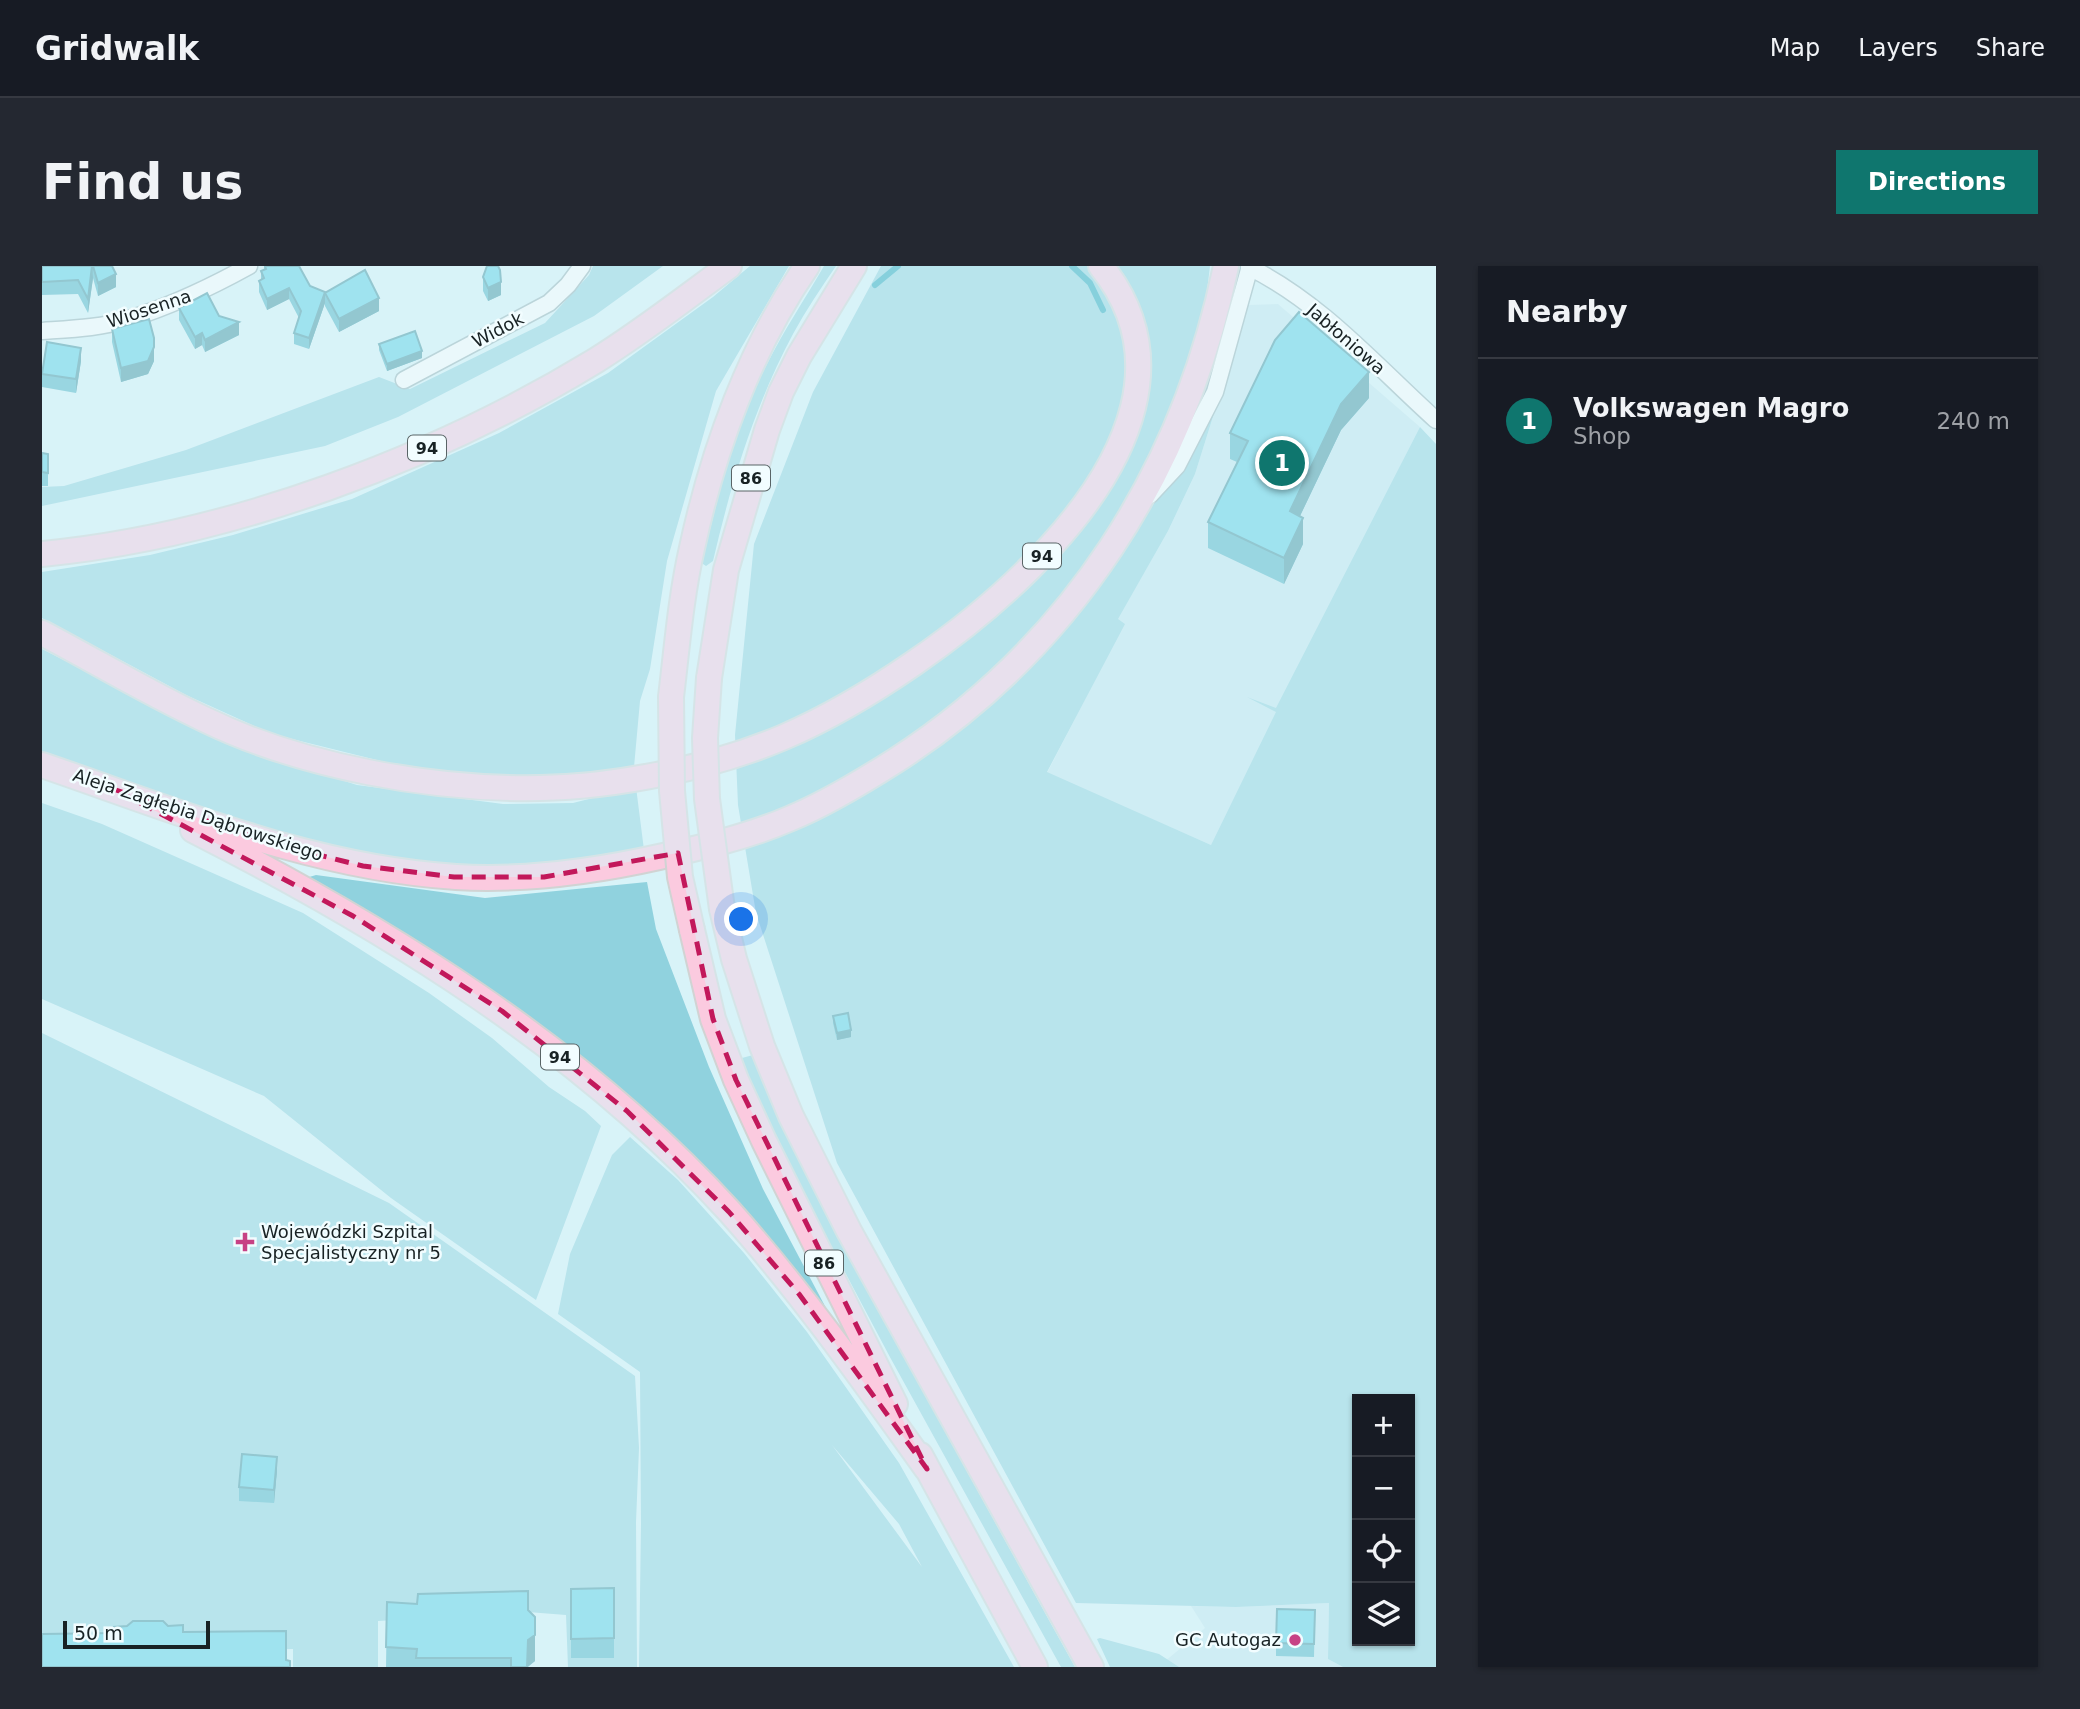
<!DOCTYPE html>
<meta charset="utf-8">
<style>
:root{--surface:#171b24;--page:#242831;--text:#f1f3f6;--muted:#9ea1a6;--line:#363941;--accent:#0f766e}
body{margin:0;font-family:"DejaVu Sans",sans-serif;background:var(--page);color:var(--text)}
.controls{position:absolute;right:21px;bottom:21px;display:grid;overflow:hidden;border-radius:0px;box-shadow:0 2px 5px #0004}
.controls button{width:63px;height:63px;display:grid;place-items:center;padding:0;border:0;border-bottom:2px solid var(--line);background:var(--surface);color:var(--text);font:35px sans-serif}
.scale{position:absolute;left:21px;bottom:18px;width:147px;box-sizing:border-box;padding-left:7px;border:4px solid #182224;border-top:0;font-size:19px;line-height:24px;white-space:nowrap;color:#182224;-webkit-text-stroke:5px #f2fdff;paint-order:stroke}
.you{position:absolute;left:700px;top:654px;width:24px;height:24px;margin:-18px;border:5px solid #fff;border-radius:50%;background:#1a73e8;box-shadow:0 0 0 10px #1a73e833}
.badge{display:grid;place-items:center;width:46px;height:46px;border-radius:50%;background:var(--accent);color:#fff;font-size:23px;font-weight:700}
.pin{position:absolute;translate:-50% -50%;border:4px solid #fff;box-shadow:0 2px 7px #0006}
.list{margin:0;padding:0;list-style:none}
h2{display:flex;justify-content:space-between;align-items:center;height:91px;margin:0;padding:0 28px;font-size:30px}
h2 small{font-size:23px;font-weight:400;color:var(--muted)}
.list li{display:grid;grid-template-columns:46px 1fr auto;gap:21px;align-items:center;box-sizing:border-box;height:126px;padding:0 28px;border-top:2px solid var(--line)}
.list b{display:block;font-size:26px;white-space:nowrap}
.list p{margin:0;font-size:23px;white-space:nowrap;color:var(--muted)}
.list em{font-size:23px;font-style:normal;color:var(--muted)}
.icon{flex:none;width:38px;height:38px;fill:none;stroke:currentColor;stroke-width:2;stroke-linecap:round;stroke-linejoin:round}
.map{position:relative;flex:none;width:1394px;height:1401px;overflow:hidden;border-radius:0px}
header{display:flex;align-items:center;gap:42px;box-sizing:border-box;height:98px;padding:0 35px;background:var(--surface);border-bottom:2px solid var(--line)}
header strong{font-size:33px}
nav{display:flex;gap:38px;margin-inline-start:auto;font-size:24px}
.intro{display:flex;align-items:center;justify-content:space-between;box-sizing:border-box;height:168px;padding:0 42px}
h1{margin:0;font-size:49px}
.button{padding:18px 32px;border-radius:0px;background:var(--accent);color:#fff;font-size:24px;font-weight:700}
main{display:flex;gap:42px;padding:0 42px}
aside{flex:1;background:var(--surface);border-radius:0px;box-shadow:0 2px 5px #0004}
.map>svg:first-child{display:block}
.built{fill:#c4e7ef}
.green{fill:#90d2de;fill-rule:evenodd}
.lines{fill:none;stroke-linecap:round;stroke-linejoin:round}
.stream{stroke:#22a6bb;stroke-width:6}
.minor-casing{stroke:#97b1b6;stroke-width:19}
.primary-casing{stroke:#d1d3d3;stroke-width:28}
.minor{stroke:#fff;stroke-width:16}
.primary{stroke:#fbcadf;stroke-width:24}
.primary-bridge-casing{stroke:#d1d3d3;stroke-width:28;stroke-linecap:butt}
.primary-bridge{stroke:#fbcadf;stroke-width:24}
.wall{fill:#4db3c5}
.shaded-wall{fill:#3e92a0}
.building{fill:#59d0e5;stroke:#3e92a0;stroke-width:2}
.marked{fill:none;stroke:#c2185b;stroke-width:5;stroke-dasharray:14 9;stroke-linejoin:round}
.poi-dot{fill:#c74285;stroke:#f2fdff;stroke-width:2.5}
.labels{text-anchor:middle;stroke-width:5;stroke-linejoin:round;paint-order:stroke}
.shield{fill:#f2fdff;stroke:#596466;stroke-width:2}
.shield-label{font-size:16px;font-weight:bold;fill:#182224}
.street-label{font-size:18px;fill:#182224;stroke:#f2fdff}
.poi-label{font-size:18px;fill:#182224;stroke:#f2fdff;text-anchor:start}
</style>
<header>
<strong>Gridwalk</strong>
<nav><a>Map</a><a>Layers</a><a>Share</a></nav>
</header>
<div class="intro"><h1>Find us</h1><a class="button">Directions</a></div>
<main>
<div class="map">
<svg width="1394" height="1401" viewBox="0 0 1394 1401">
<rect width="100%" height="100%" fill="#d8f3f8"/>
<path class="built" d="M 1236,38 L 1378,161 L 1169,579 L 1005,507 L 1082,358 L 1075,354 L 1126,265 L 1153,208 L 1206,39 Z
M 1287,1337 L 1286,1393 L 1301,1401 L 1116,1401 L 1163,1362 L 1149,1340 L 1194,1341 Z"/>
<path class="green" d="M 551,0 L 621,0 L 552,50 L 356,151 L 283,180 L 0,240 L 0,221 L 22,220 L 144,184 L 337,111 L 368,123 L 503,57 L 547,9 Z
M 708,0 L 747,0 L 674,125 L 625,295 L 608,403 L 598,435 L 592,501 L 532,510 L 441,509 L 367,502 L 230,468 L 144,429 L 0,352 L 0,306 L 108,289 L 191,269 L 310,233 L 457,167 L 566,107 L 671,31 Z
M 782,0 L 794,0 C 779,22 764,44 751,68 C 713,139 689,217 671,295 L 664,300 L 661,298 L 661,292 C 677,226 693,158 725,98 C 742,64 763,33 782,0 Z
M 839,0 L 1168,0 L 1165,25 L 1206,39 L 1153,208 L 1126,265 L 1076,353 L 1083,358 L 1005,506 L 1169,579 L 1234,446 L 1205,431 L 1234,442 L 1378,161 L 1394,178 L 1394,1401 L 1301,1401 L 1286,1393 L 1287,1337 L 1194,1341 L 1034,1337 L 795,897 L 714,647 L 696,539 L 693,469 L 712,278 L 771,126 ZM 1315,1133 L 1368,1133 L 1368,1375 L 1315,1375 Z
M 0,383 L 130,449 L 274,506 L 315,519 L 461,538 L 531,537 L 594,521 L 602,584 L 489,598 L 424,599 L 323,589 L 193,553 L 0,488 Z
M 0,537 L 60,558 L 261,647 L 387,727 L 450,772 L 507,821 L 543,845 L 559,860 L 494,1034 L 349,932 L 222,830 L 0,733 Z
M 274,609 L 443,632 L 605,616 L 614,663 L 667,801 L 721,923 L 802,1076 L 678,925 L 264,612 Z
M 0,767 L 347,937 L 593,1110 L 597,1182 L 594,1256 L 595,1401 L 526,1401 L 524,1349 L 486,1346 L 336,1355 L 336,1401 L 251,1401 L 251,1383 L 0,1388 Z
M 711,789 C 738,864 779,933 816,1004 C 887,1137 960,1269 1033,1401 L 1019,1401 L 849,1093 L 717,844 L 700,792 Z
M 588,871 L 636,914 L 702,987 L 765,1066 L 857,1197 L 972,1401 L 597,1401 L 599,1258 L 598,1106 L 516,1048 L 528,988 L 570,889 ZM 790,1179 L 857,1258 L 880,1301 Z
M 1058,1372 L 1117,1388 L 1137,1401 L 1068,1401 L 1055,1373 Z"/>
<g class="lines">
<path class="stream" d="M 1030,0 L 1048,17 L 1061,44
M 833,19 L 856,0"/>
<g class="minor-casing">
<path id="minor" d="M 1207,1 C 1280,37 1335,101 1394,154
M 0,65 C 29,63 59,62 87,53 C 129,40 169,21 207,0
M 362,114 L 507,37 L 526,19 L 540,0
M 1108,229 L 1135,200 L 1173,126 L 1208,0"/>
</g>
<g class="primary-casing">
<path id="primary" d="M 0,288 C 188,270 392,193 553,95 C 600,66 643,32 687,0
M 0,367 C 55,396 108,428 164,454 C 261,501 391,524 498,522 C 574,521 672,501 742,471 C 884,410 1205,181 1059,0
M 667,412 L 684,304 L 725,164 L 739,126 L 757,90 L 812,0
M 629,431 C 635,381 639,330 650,282 C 671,184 708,82 765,0
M 0,499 C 135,545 270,602 414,611 C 483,615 550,606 617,591 C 661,581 705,571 747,553 C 784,538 820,516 853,495 C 1030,381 1142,205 1184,0
M 151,564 C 347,664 539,782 688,946 C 760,1027 822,1115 885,1203
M 680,643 L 692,693 L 720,780 L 749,850 L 807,965 L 1049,1401
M 650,664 L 671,753 L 694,814 L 722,875 L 853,1138
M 878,1189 L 993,1401"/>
</g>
<use href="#minor" class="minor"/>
<use href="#primary" class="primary"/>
<g class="primary-bridge-casing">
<path id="primary-bridge" d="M 667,412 L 663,472 L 665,533 L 680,643
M 629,431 L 630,525 L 638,611 L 650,664"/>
</g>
<use href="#primary-bridge" class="primary-bridge"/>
</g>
<path class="wall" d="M 0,0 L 70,0 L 74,21 L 56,30 L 51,12 L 46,47 L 36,28 L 0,29 Z
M 222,0 L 268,20 L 283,37 L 267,83 L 252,78 L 252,67 L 257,52 L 247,33 L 225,44 L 217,26 L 217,15 L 219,14 L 219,5 L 222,4 Z
M 441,11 L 459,29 L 446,35 L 441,25 Z
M 283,27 L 337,45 L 297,66 L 283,40 Z
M 137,42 L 177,50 L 197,69 L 163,86 L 160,79 L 153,83 L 137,54 Z
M 70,63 L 112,86 L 112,95 L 106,108 L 79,116 L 70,76 Z
M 337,78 L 380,92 L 345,105 L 337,84 Z
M 39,95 L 34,127 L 0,121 L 0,108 Z
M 1327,132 L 1299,164 L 1258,250 L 1261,278 L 1242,318 L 1166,282 L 1166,256 L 1195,196 L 1188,193 L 1188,167 Z
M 0,187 L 6,188 L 6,220 L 0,220 Z
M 791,750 L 809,771 L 795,774 L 791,757 Z
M 235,1204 L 232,1237 L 197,1235 L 197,1221 Z
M 572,1322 L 572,1392 L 529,1392 L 529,1323 Z
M 345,1336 L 486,1344 L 493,1395 L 486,1401 L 344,1401 Z
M 1273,1344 L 1272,1391 L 1234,1390 L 1234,1377 Z"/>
<path class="shaded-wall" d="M 50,0 L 51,12 L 46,47 L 46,33 Z
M 74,8 L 74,21 L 56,30 L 56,17 Z
M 459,16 L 459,29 L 446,35 L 446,22 Z
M 247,22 L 247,33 L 225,44 L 225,33 Z
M 283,26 L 283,37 L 267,83 L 267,72 Z
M 337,32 L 337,45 L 297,66 L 297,53 Z
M 197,56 L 197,69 L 163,86 L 163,74 Z
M 160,67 L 160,79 L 153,83 L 153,71 Z
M 112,72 L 112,95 L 106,108 L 79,116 L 79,102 Z
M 39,82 L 39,95 L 34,127 L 34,113 Z
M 380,85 L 380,92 L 345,105 L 345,98 Z
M 1327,106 L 1327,132 L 1299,164 L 1248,271 L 1248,245 L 1299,138 Z
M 1261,252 L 1261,278 L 1242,318 L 1242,292 Z
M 809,764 L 809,771 L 795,774 L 795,767 Z
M 235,1191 L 235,1204 L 232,1237 L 232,1224 Z
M 493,1369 L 493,1395 L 485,1401 L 486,1374 Z"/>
<path class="building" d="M 0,0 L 50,0 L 46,33 L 36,14 L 0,16 Z
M 51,0 L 70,0 L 74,8 L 56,17 Z
M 223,0 L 257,0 L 268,20 L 283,26 L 267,72 L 252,67 L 259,45 L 247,22 L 225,33 L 217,15 L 222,12 L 219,5 L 224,3 Z
M 445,0 L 456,0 L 458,4 L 459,16 L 446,22 L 441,11 Z
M 323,4 L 337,32 L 297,53 L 283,27 Z
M 165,27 L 177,50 L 197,56 L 163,74 L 160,67 L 153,71 L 137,42 Z
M 1257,46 L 1327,106 L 1299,138 L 1248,245 L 1261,252 L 1242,292 L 1166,256 L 1206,175 L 1188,167 L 1233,74 Z
M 107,53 L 112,72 L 112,81 L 106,95 L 79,102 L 70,63 Z
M 373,65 L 380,85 L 345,98 L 337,78 Z
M 5,76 L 39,82 L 34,113 L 0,108 Z
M 0,187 L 6,188 L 6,207 L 0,206 Z
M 806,747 L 809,764 L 795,767 L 791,750 Z
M 200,1188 L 235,1191 L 232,1224 L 197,1221 Z
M 572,1322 L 572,1372 L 529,1373 L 529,1323 Z
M 486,1325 L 486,1344 L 493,1351 L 493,1369 L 486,1374 L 485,1401 L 469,1401 L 469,1392 L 374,1392 L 375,1383 L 344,1381 L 345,1336 L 375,1338 L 376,1328 Z
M 1235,1343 L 1273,1344 L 1272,1378 L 1234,1377 Z
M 91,1355 L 121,1355 L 126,1360 L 141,1359 L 141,1366 L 244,1365 L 244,1394 L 248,1395 L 248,1401 L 0,1401 L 0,1368 L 72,1367 L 72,1361 L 85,1360 Z"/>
<path d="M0 0H1394V1401H0ZM 74,524 L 233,578 L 321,600 L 412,611 L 502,611 L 636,587 L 671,753 L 694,814 L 885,1203 L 757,1028 L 687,946 L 585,845 L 460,745 L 311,650 Z" fill="#d8f3f8" fill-opacity=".55" fill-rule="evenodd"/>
<path class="marked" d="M 74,524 L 233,578 L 321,600 L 412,611 L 502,611 L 636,587 L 671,753 L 694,814 L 885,1203 L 757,1028 L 687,946 L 585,845 L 460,745 L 311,650 Z"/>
<g class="poi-dot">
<path d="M199.5 965.5h7v7h7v7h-7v7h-7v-7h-7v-7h7z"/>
<circle cx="1253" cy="1374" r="7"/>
</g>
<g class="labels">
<g class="shield">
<rect x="366" y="169.5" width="38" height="25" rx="5"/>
<rect x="690" y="199.5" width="38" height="25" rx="5"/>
<rect x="981" y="277.5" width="38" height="25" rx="5"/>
<rect x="499" y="778.5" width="38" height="25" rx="5"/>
<rect x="763" y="984.5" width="38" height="25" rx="5"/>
</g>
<g class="shield-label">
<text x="385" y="188">94</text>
<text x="709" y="218">86</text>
<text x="1000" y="296">94</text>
<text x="518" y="797">94</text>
<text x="782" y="1003">86</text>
</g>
<g class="street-label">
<text transform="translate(107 43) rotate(-18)" y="6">Wiosenna</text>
<text transform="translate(456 64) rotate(-28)" y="6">Widok</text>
<text transform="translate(1304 73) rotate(41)" y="6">Jabłoniowa</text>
<text transform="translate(156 549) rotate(18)" y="6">Aleja Zagłębia Dąbrowskiego</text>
</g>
<g class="poi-label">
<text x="219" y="972">Wojewódzki Szpital<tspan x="219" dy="21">Specjalistyczny nr 5</tspan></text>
<text x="1239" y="1380" text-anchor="end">GC Autogaz</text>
</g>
</g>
</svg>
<div class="controls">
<button>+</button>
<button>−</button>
<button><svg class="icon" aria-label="locate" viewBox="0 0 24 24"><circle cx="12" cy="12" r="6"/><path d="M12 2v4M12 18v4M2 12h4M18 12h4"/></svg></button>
<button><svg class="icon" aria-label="layers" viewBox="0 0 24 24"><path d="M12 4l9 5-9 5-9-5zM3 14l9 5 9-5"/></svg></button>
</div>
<div class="scale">50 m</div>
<div class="you"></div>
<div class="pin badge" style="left:1240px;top:197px">1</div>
</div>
<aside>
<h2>Nearby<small></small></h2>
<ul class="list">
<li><span class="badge">1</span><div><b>Volkswagen Magro</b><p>Shop</p></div><em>240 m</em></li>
</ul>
</aside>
</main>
